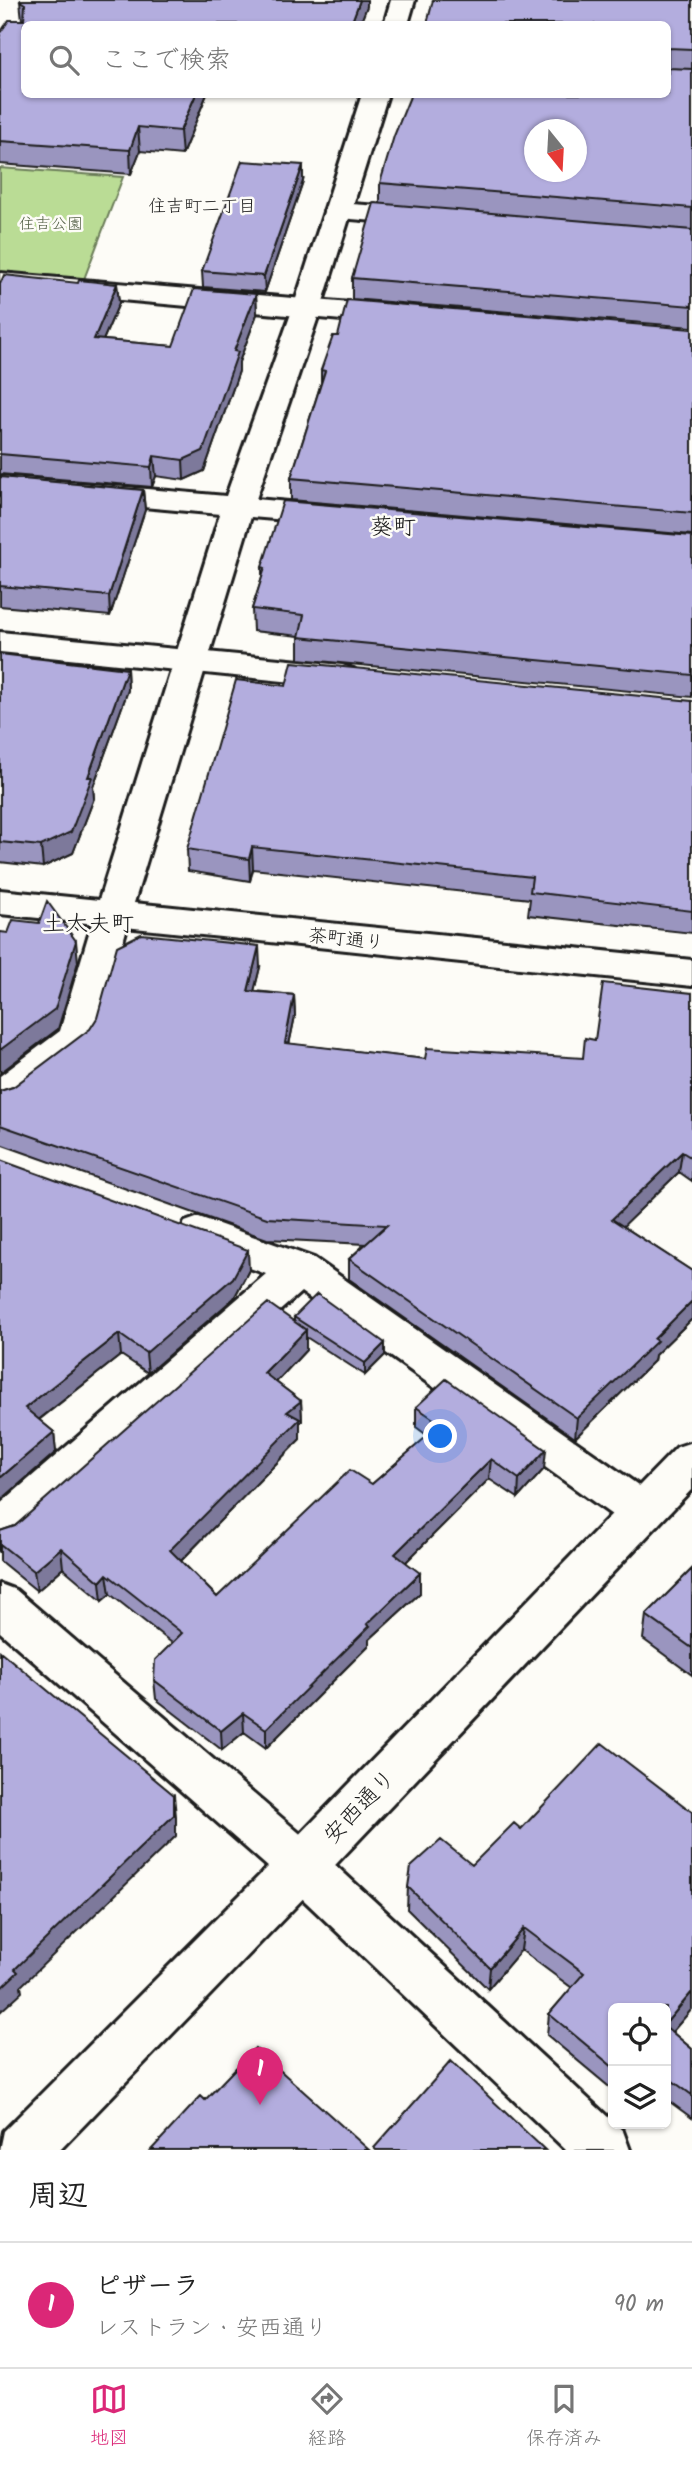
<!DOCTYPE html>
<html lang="ja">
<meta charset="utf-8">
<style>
:root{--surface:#fff;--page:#f6f6f6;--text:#222;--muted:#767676;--line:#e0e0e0;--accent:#db2777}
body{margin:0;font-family:Kalam,"Klee One",sans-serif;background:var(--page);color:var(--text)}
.controls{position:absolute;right:21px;bottom:21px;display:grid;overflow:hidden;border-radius:10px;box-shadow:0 2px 5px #0004}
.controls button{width:63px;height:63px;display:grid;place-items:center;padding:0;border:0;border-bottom:2px solid var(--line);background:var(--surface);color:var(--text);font:35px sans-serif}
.compass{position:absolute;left:524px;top:119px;width:63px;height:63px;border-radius:50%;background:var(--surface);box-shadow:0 2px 5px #0004;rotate:162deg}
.you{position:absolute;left:441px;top:1437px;width:24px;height:24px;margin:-18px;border:5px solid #fff;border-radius:50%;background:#1a73e8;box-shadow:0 0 0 10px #1a73e833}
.badge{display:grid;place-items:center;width:46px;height:46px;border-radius:50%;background:var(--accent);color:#fff;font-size:23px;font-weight:700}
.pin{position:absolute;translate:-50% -58px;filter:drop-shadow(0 2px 4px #0008)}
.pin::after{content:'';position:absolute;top:37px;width:24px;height:21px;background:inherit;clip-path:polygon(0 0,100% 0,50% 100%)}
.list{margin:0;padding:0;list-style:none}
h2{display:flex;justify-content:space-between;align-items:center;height:91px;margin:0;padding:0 28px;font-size:30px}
h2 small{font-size:23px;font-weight:400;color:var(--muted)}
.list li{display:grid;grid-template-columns:46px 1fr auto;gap:21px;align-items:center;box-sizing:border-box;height:126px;padding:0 28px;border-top:2px solid var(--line)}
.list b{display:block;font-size:26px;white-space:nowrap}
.list p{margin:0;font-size:23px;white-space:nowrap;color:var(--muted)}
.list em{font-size:23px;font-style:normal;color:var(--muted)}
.icon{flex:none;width:38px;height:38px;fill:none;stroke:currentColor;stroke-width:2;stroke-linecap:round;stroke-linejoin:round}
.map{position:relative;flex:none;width:692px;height:2150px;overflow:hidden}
.search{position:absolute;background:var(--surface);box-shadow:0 2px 5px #0004;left:21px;right:21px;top:21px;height:77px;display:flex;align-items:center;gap:18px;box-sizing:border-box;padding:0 24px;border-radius:10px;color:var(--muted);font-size:26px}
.sheet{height:217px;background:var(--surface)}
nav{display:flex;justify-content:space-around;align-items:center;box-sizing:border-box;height:98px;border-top:2px solid var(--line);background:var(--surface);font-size:19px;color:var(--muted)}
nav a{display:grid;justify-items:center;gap:4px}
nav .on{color:var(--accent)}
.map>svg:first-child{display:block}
.green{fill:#badc95;stroke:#6b7c58;stroke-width:2}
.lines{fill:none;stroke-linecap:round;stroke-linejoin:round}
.minor-casing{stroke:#1c1c1c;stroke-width:6}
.tertiary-casing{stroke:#1c1c1c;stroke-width:6}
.secondary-casing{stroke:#1c1c1c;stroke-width:6}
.minor{fill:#fdfcf7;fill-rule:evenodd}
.tertiary{fill:#fdfcf7;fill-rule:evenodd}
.secondary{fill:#fdfcf7;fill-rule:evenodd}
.wall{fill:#9a95bf;stroke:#1c1c1c;stroke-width:2}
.shaded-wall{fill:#7d799b;stroke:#1c1c1c;stroke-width:2}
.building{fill:#b3adde;stroke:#1c1c1c;stroke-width:2;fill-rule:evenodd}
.labels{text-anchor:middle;stroke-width:5;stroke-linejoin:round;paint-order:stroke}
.far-park-label{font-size:16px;fill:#535f46;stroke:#fdfcf7}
.far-neighbourhood-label{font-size:18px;fill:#1c1c1c;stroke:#fdfcf7}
.street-label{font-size:19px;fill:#1c1c1c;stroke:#fdfcf7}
.quarter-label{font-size:23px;fill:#1c1c1c;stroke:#fdfcf7}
.near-street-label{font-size:23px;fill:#1c1c1c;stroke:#fdfcf7}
</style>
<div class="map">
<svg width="692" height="2150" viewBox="0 0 692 2150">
<rect width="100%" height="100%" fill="#fdfcf7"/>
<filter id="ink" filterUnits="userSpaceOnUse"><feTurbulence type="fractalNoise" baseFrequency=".0143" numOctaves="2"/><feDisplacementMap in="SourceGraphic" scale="14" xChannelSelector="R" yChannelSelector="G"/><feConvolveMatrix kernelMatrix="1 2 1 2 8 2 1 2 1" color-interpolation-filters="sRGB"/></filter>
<g filter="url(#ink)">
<path class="green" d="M 0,168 L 123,177 L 84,279 L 0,273 Z"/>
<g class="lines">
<g class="minor-casing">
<path id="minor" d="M 338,203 L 421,209 L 431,211 L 435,217 L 431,223 L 421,225 L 328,217 L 324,211 L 328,205 Z
M 0,273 L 397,307 L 407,310 L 411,316 L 407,322 L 397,325 L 0,289 Z
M 0,632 L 342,665 L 354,669 L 359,676 L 354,683 L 342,687 L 0,652 Z
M 113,900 L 126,904 L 131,913 L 96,1038 L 90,1048 L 14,1106 L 0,1110 L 0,1076 L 60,1031 L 95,913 L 100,904 Z
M 199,1217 L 314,1258 L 658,1499 L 664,1512 L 658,1525 L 642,1531 L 626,1525 L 301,1292 L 16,1544 L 0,1550 L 0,1504 L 266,1274 L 185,1244 L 179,1233 L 185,1222 Z
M 0,1584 L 16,1590 L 319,1850 L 623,2131 L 630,2150 L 566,2150 L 285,1882 L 0,1632 Z"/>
</g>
<g class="tertiary-casing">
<path id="tertiary" d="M 391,0 L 415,0 L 408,24 L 384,24 Z
M 362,94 L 388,94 L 321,308 L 256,499 L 333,506 L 344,508 L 349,515 L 344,522 L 333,524 L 251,517 L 134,903 L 692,960 L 692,986 L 0,914 L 0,890 L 99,900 L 220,514 L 0,494 L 0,476 L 226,496 L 293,308 Z"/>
</g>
<g class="secondary-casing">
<path id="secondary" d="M 692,1442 L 692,1489 L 319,1882 L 60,2150 L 0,2150 L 4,2131 L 285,1850 L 677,1447 Z"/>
</g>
<use href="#minor" class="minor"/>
<use href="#tertiary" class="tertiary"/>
<use href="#secondary" class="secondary"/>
</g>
<path class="wall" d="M 21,0 L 367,0 L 367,6 L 360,24 L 24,24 L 207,94 L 182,155 L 140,151 L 131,174 L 0,164 L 0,33 L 22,20 L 20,1 Z
M 433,0 L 692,0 L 692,327 L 352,299 L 352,278 L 380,203 L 380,183 L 668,94 Z
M 303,181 L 265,292 L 203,287 L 202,271 Z
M 78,283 L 117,284 L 119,303 L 103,340 L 173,346 L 256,294 L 257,314 L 239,362 L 239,371 L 204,471 L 184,480 L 156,476 L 152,487 L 0,474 L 0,284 Z
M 692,329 L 692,535 L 291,500 L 291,478 L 321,383 L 321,370 Z
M 0,477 L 143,490 L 145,510 L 110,616 L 0,606 Z
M 692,536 L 692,697 L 299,659 L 299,636 L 253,631 L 252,609 L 262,578 L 262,567 Z
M 0,654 L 127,669 L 128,690 L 93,787 L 94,798 L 73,853 L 43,867 L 0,862 Z
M 286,686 L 692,702 L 692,933 L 528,915 L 530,899 L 253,869 L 250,881 L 188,871 L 187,849 Z
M 260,967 L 254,991 L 294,995 L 295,1016 L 289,1044 L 425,1059 L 583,1058 L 595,1040 L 692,993 L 692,1181 L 679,1172 L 623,1226 L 692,1271 L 692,1319 L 655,1355 L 654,1361 L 575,1438 L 349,1279 L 349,1259 L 365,1244 L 267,1239 L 0,1144 L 0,1091 L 13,1087 Z
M 0,1160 L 249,1270 L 234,1298 L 148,1373 L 121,1355 L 39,1420 L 54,1432 L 56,1452 L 0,1501 Z
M 294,1317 L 385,1343 L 385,1355 L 365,1375 L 306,1337 L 306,1350 L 276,1382 L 301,1401 L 302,1421 L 300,1422 L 300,1439 L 181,1561 L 217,1597 L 372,1484 L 428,1436 L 416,1427 L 416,1407 L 544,1469 L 518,1498 L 489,1479 L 406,1562 L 420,1593 L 369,1640 L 369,1645 L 266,1748 L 244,1732 L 222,1750 L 156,1699 L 154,1680 L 172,1643 L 110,1594 L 102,1601 L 63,1568 L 37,1591 L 0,1561 L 0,1531 L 15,1526 L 294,1322 Z
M 692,1569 L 692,1675 L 643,1639 L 646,1615 Z
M 692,1812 L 692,2009 L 672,2032 L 692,2049 L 692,2118 L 666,2099 L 666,2008 L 613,2008 L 613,2090 L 547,2035 L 549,2014 L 572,1988 L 521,1950 L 488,1989 L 407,1909 L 408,1887 L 472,1865 L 521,1829 Z"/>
<path class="shaded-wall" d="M 360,0 L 367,0 L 367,6 L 360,24 L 351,24 Z
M 196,94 L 207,94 L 182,155 L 180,131 Z
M 138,127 L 140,151 L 131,174 L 130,150 Z
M 303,165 L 303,181 L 265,292 L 264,276 Z
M 117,284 L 119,303 L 95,359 L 94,339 Z
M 256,294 L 257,314 L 239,362 L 239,371 L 204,471 L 184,480 L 183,460 L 234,351 Z
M 154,456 L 156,476 L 152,487 L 151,467 Z
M 143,490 L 145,510 L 110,616 L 109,596 Z
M 127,669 L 128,690 L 93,787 L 94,798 L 73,853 L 43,867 L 41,846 L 88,777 Z
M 252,847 L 253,869 L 250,881 L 249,859 Z
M 76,941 L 78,962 L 58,1029 L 0,1073 L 0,1050 Z
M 259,946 L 260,967 L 249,1012 L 248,991 Z
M 294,995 L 295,1016 L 285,1064 L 285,1043 Z
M 682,1152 L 679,1172 L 610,1239 L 612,1219 Z
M 248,1250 L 249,1270 L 234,1298 L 148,1373 L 146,1353 Z
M 692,1301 L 692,1319 L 655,1355 L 654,1361 L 575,1438 L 577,1418 L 654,1339 Z
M 306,1330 L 306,1350 L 265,1394 L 264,1373 Z
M 119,1334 L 121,1355 L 28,1428 L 25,1408 Z
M 385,1343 L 385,1355 L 365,1375 L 365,1363 Z
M 301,1401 L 302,1421 L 300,1422 L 300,1439 L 172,1570 L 170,1550 L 287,1412 Z
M 54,1432 L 56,1452 L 0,1501 L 0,1478 Z
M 546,1450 L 544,1469 L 518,1498 L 519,1479 Z
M 491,1459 L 489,1479 L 394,1574 L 395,1554 Z
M 61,1548 L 63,1568 L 37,1591 L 34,1571 Z
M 420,1573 L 420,1593 L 369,1640 L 369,1645 L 266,1748 L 266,1729 L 367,1624 Z
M 107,1574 L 110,1594 L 102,1601 L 100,1582 Z
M 243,1713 L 244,1732 L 222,1750 L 221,1731 Z
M 174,1795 L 176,1816 L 176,1836 L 21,1986 L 22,1992 L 0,2012 L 0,1989 L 15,1969 Z
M 524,1928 L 521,1950 L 488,1989 L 490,1968 Z
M 692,1992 L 692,2009 L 666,2039 L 666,2023 Z"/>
<path class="building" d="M 21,0 L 360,0 L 351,24 L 301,20 L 299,24 L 24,24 L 24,94 L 196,94 L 180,131 L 138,127 L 130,150 L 0,141 L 0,33 L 9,20 L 24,20 L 25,4 L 20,1 Z
M 433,0 L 692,0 L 692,49 L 668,48 L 668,68 L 692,69 L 692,208 L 380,183 L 394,136 L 411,94 L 668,94 L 668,24 L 427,24 ZM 535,130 L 577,130 L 577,172 L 535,172 Z
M 242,161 L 303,165 L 264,276 L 202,271 Z
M 374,203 L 692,230 L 692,306 L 352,278 Z
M 4,275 L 78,283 L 79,280 L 117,284 L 94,339 L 173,346 L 194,289 L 256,294 L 234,351 L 238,352 L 203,451 L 183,460 L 154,456 L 151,467 L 0,454 L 0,284 Z
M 347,300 L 692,329 L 692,513 L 291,478 L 325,371 L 321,370 L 333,336 L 338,336 Z
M 0,477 L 143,490 L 109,596 L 0,586 Z
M 283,501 L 692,536 L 692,675 L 299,637 L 304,615 L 252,609 L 265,568 L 262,567 Z
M 0,654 L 127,669 L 88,777 L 92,777 L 71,832 L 41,846 L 0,842 Z
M 292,662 L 692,701 L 692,911 L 530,892 L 532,877 L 252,847 L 249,859 L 187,849 L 236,680 L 286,686 Z
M 47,901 L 76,941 L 55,1009 L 0,1050 L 0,932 L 8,933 L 13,920 L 39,923 Z
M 141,934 L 259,946 L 248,991 L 294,995 L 285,1043 L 425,1059 L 427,1048 L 583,1058 L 585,1038 L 595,1040 L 603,983 L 692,993 L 692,1158 L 682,1152 L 612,1219 L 692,1271 L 692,1301 L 654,1339 L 657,1341 L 577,1418 L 349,1259 L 387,1225 L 267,1218 L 0,1125 L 0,1091 L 13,1087 L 90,1029 L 97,1018 L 117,946 Z
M 0,1160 L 248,1250 L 233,1278 L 146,1353 L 119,1334 L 25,1408 L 54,1432 L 0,1478 Z
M 317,1294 L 385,1343 L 365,1363 L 294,1317 Z
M 268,1303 L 306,1330 L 264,1373 L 301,1401 L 287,1412 L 300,1419 L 170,1550 L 217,1597 L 350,1470 L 372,1484 L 441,1424 L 416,1407 L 446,1379 L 546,1450 L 519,1479 L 491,1459 L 395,1554 L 420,1573 L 367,1624 L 370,1626 L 266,1729 L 243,1713 L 221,1731 L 154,1680 L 155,1660 L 182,1633 L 107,1574 L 100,1582 L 61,1548 L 34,1571 L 0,1544 L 0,1531 L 15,1526 Z
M 692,1569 L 692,1648 L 646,1615 Z
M 0,1651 L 174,1795 L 174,1815 L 15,1969 L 18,1972 L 0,1989 Z
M 602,1743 L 692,1812 L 692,1992 L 666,2023 L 666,2008 L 613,2008 L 613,2067 L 549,2014 L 584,1973 L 524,1928 L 490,1968 L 408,1887 L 411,1867 L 441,1840 L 472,1865 L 514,1823 L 521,1829 Z
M 666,2027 L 692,2049 L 692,2095 L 666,2076 Z
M 255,2048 L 369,2150 L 151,2150 L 201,2096 L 205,2100 Z
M 451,2061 L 545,2150 L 376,2150 L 374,2148 Z"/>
</g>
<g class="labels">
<g class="far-park-label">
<text x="51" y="229">住吉公園</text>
</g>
<g class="far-neighbourhood-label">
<text x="202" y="212">住吉町二丁目</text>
</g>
<g class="street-label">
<text transform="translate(346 938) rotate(6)" y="7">茶町通り</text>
</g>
<g class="quarter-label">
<text x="393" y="534">葵町</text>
<text x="88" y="931">土太夫町</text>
</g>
<g class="near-street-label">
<text transform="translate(359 1806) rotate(-46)" y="8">安西通り</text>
</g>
</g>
</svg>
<div class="controls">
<button><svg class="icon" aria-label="locate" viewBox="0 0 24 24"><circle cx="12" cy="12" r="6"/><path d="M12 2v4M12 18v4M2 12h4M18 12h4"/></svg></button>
<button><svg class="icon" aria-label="layers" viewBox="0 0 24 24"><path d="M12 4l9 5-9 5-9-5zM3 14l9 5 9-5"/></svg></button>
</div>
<svg class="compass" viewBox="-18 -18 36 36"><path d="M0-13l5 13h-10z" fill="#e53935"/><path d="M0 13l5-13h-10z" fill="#767676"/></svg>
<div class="you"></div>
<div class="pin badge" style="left:260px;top:2105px">1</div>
<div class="search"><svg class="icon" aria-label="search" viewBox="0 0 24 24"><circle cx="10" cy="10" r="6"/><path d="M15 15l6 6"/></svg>ここで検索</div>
</div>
<section class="sheet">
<h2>周辺<small></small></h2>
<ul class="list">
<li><span class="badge">1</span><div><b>ピザーラ</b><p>レストラン · 安西通り</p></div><em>90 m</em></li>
</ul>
</section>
<nav>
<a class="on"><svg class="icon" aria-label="map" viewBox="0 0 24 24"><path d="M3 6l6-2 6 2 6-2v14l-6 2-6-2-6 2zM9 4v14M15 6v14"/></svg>地図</a>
<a><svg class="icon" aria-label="directions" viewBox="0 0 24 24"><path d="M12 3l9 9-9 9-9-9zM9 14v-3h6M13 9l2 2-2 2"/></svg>経路</a>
<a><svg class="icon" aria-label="saved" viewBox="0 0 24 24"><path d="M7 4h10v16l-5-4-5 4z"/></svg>保存済み</a>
</nav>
